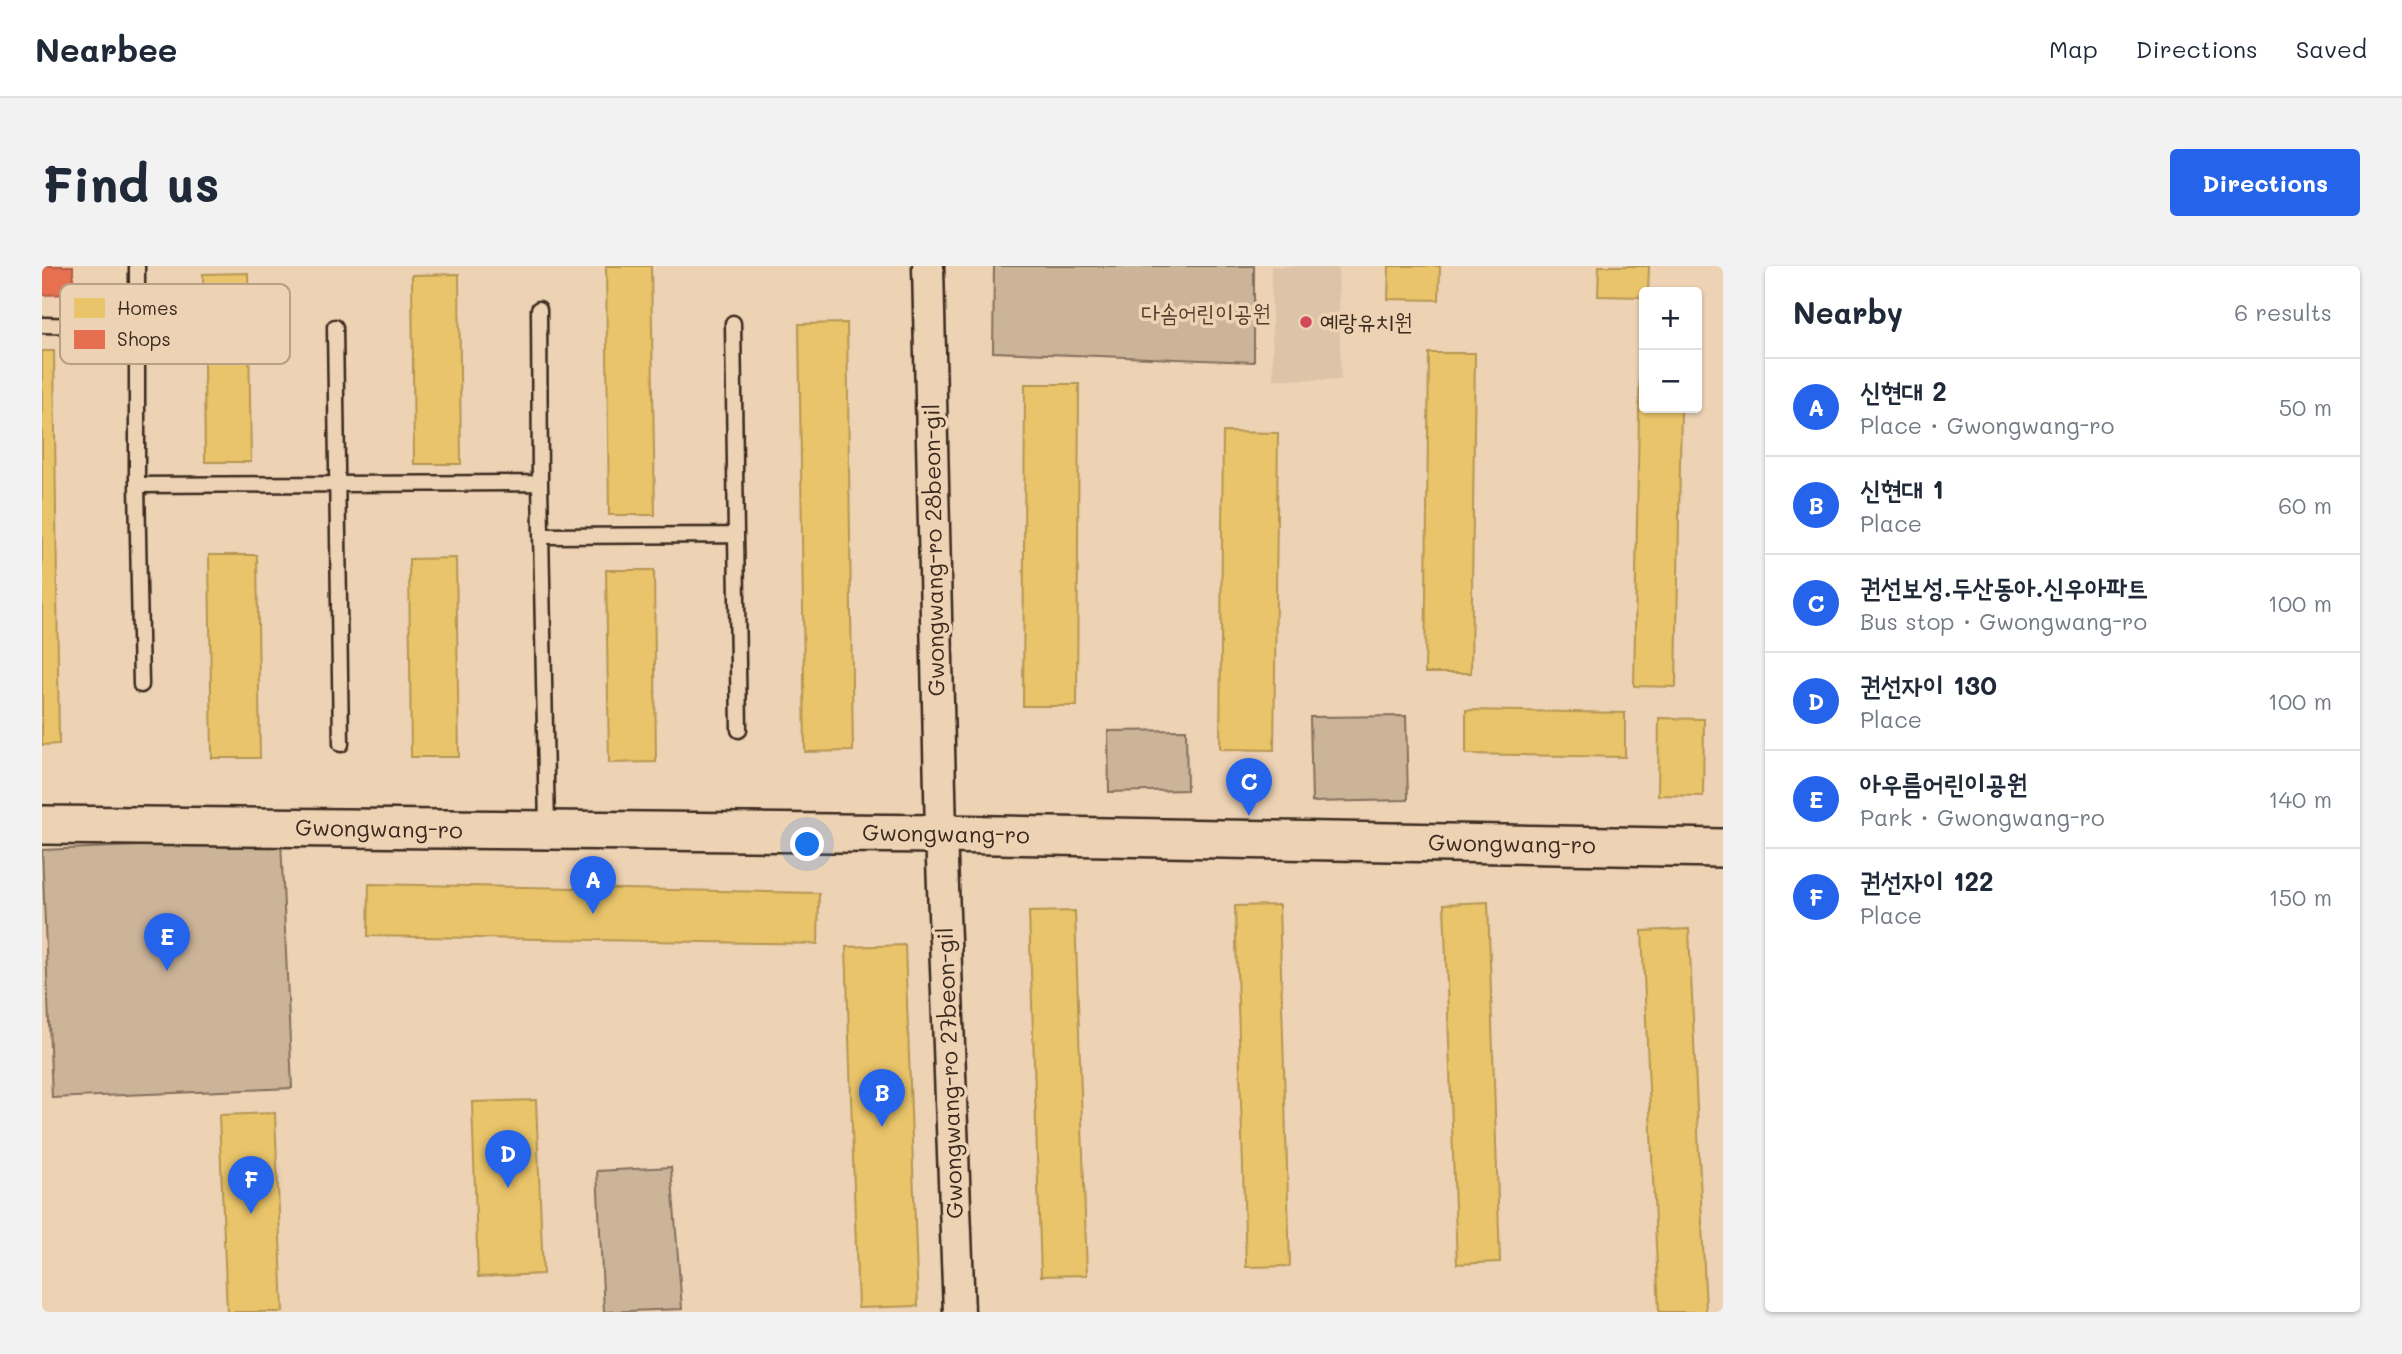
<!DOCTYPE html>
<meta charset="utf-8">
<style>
:root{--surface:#fff;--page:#f2f2f3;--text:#1f2937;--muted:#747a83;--line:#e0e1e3;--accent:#2563eb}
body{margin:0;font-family:Mali,"Poor Story",sans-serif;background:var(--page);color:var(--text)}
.controls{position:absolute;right:21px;top:21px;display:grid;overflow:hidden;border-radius:7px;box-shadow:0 2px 5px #0004}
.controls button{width:63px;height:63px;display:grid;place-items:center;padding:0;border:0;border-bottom:2px solid var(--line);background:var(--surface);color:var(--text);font:35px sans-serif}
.you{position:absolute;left:766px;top:579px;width:24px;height:24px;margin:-18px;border:5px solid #fff;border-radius:50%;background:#1a73e8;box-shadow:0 0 0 10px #1a73e833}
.badge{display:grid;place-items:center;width:46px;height:46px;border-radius:50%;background:var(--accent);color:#fff;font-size:23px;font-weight:700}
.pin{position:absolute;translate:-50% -58px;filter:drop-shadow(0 2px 4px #0008)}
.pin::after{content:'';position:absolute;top:37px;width:24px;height:21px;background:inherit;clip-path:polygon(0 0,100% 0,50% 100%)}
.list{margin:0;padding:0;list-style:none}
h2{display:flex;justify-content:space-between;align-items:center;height:91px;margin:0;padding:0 28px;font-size:30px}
h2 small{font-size:23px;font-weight:400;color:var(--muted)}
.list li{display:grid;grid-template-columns:46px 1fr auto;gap:21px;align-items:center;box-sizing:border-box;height:98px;padding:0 28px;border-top:2px solid var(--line)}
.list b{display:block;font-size:26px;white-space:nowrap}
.list p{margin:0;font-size:23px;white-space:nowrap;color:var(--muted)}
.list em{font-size:23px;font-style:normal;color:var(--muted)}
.map{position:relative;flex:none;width:1681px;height:1046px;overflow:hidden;border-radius:7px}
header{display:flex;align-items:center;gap:42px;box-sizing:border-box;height:98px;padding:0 35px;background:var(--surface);border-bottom:2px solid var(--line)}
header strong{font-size:33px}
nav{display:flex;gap:38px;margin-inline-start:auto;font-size:24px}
.intro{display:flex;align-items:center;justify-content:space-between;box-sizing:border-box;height:168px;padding:0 42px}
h1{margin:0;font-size:49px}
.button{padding:18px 32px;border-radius:7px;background:var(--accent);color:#fff;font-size:24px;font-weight:700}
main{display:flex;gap:42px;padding:0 42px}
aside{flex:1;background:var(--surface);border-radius:7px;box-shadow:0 2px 5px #0004}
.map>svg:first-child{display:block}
.built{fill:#ddc3a7}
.green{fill:#ccb499;stroke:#846f5c;stroke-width:2}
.homes{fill:#e9c46a;stroke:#b59653;stroke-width:2}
.shops{fill:#e76f51;stroke:#b35a42;stroke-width:2}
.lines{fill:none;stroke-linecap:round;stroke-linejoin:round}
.service-casing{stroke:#3b2a1e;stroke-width:19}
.minor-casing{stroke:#3b2a1e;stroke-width:35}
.tertiary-casing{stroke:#3b2a1e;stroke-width:42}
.service{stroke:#edd2b4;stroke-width:14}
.minor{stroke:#edd2b4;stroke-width:30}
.tertiary{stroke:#edd2b4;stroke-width:37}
.poi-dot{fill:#d1495b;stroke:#edd2b4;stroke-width:2.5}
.labels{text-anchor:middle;stroke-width:7;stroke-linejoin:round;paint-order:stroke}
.park-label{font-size:23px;fill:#513f30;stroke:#edd2b4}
.poi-label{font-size:23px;fill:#3b2a1e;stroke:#edd2b4;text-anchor:start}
.street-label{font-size:23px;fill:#3b2a1e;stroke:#edd2b4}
.key{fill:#edd2b4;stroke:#b8a087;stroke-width:2}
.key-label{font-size:19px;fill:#3b2a1e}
</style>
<header>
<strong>Nearbee</strong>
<nav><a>Map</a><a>Directions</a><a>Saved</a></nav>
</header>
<div class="intro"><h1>Find us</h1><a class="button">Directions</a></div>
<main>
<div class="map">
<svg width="1681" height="1046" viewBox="0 0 1681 1046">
<rect width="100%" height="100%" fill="#edd2b4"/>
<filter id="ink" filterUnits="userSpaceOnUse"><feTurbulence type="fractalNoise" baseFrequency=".0143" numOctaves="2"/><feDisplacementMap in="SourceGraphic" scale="14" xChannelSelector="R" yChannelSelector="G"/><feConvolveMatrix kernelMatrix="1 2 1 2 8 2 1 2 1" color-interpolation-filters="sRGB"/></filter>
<g filter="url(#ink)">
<path class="built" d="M 1229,0 L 1296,0 L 1299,114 L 1231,113 Z"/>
<path class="green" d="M 952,0 L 1212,0 L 1212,96 L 951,86 Z
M 1364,450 L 1366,534 L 1270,536 L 1268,451 Z
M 1144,464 L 1145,524 L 1067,526 L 1066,465 Z
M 239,574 L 250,822 L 10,832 L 0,584 Z
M 629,901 L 640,1043 L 562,1046 L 555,905 Z"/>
<path class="homes" d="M 564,0 L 609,0 L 613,249 L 567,249 Z
M 1347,0 L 1398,0 L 1397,34 L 1346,33 Z
M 1557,0 L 1607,0 L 1606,26 L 1602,26 L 1602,31 L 1556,30 Z
M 206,7 L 209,196 L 163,196 L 161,8 Z
M 417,8 L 419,198 L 372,198 L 370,9 Z
M 805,57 L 811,485 L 763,486 L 757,58 Z
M 0,85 L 12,85 L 17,478 L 0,479 Z
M 1387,87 L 1433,87 L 1429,407 L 1383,407 Z
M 1598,91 L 1602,91 L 1602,142 L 1639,142 L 1634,421 L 1592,420 Z
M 983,118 L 1037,118 L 1035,440 L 981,440 Z
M 1181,166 L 1236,167 L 1232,484 L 1178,483 Z
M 167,289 L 215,289 L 218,492 L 170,492 Z
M 414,292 L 417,491 L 369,491 L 367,293 Z
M 564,304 L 612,304 L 614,496 L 567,497 Z
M 1424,444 L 1583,447 L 1583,491 L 1424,488 Z
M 1617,452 L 1662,453 L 1661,530 L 1616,529 Z
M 327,618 L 777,627 L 776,678 L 326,670 Z
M 1446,636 L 1458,996 L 1415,998 L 1402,638 Z
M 1237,639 L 1248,1000 L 1204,1001 L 1193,640 Z
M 1033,645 L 1045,1009 L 999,1010 L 987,646 Z
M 1647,663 L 1664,1046 L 1617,1046 L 1600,665 Z
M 863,679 L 876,1040 L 816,1042 L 804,681 Z
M 494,834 L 501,1008 L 436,1011 L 430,836 Z
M 233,847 L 241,1046 L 185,1046 L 177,849 Z"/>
<path class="shops" d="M 0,0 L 31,0 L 31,28 L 0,29 Z"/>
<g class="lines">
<g class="service-casing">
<path id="service" d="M 95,0 L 95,219 L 99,419
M 691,57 L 694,269
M 0,59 L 94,61
M 293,61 L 299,478
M 498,217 L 505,562
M 95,219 L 498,217 L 497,43
M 499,270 L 694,269 L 697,464"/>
</g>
<g class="minor-casing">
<path id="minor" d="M 886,0 L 899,568 L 917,1046"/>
</g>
<g class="tertiary-casing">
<path id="tertiary" d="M 0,559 L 899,568 L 1681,582"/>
</g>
<use href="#service" class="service"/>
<use href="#minor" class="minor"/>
<use href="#tertiary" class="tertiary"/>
</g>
</g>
<circle class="poi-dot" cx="1264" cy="56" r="7"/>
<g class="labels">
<g class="park-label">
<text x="1164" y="55">다솜어린이공원</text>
</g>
<g class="poi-label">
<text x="1278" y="64">예랑유치원</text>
</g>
<g class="street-label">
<text transform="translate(892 284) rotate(-91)" y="8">Gwongwang-ro 28beon-gil</text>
<text transform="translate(337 563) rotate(1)" y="8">Gwongwang-ro</text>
<text transform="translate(904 568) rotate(1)" y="8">Gwongwang-ro</text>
<text transform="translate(1470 578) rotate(1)" y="8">Gwongwang-ro</text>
<text transform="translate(908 807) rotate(-92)" y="8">Gwongwang-ro 27beon-gil</text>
</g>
</g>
<rect x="18" y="18" width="230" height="80" rx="10" class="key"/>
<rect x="32" y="32" width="31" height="20" fill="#e9c46a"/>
<rect x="32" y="64" width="31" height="19" fill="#e76f51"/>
<g class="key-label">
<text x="75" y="49">Homes</text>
<text x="75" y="80">Shops</text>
</g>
</svg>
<div class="controls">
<button>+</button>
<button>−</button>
</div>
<div class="you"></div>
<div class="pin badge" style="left:551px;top:648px">A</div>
<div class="pin badge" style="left:840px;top:861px">B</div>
<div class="pin badge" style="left:1207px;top:550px">C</div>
<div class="pin badge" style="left:466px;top:922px">D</div>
<div class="pin badge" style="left:125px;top:705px">E</div>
<div class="pin badge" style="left:209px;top:948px">F</div>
</div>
<aside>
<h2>Nearby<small>6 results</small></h2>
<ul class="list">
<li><span class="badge">A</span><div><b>신현대 2</b><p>Place · Gwongwang-ro</p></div><em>50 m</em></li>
<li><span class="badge">B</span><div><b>신현대 1</b><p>Place</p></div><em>60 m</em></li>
<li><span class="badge">C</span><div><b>권선보성.두산동아.신우아파트</b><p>Bus stop · Gwongwang-ro</p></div><em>100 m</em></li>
<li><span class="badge">D</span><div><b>권선자이 130</b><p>Place</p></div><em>100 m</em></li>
<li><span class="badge">E</span><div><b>아우름어린이공원</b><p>Park · Gwongwang-ro</p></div><em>140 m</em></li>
<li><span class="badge">F</span><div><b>권선자이 122</b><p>Place</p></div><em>150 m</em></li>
</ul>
</aside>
</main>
